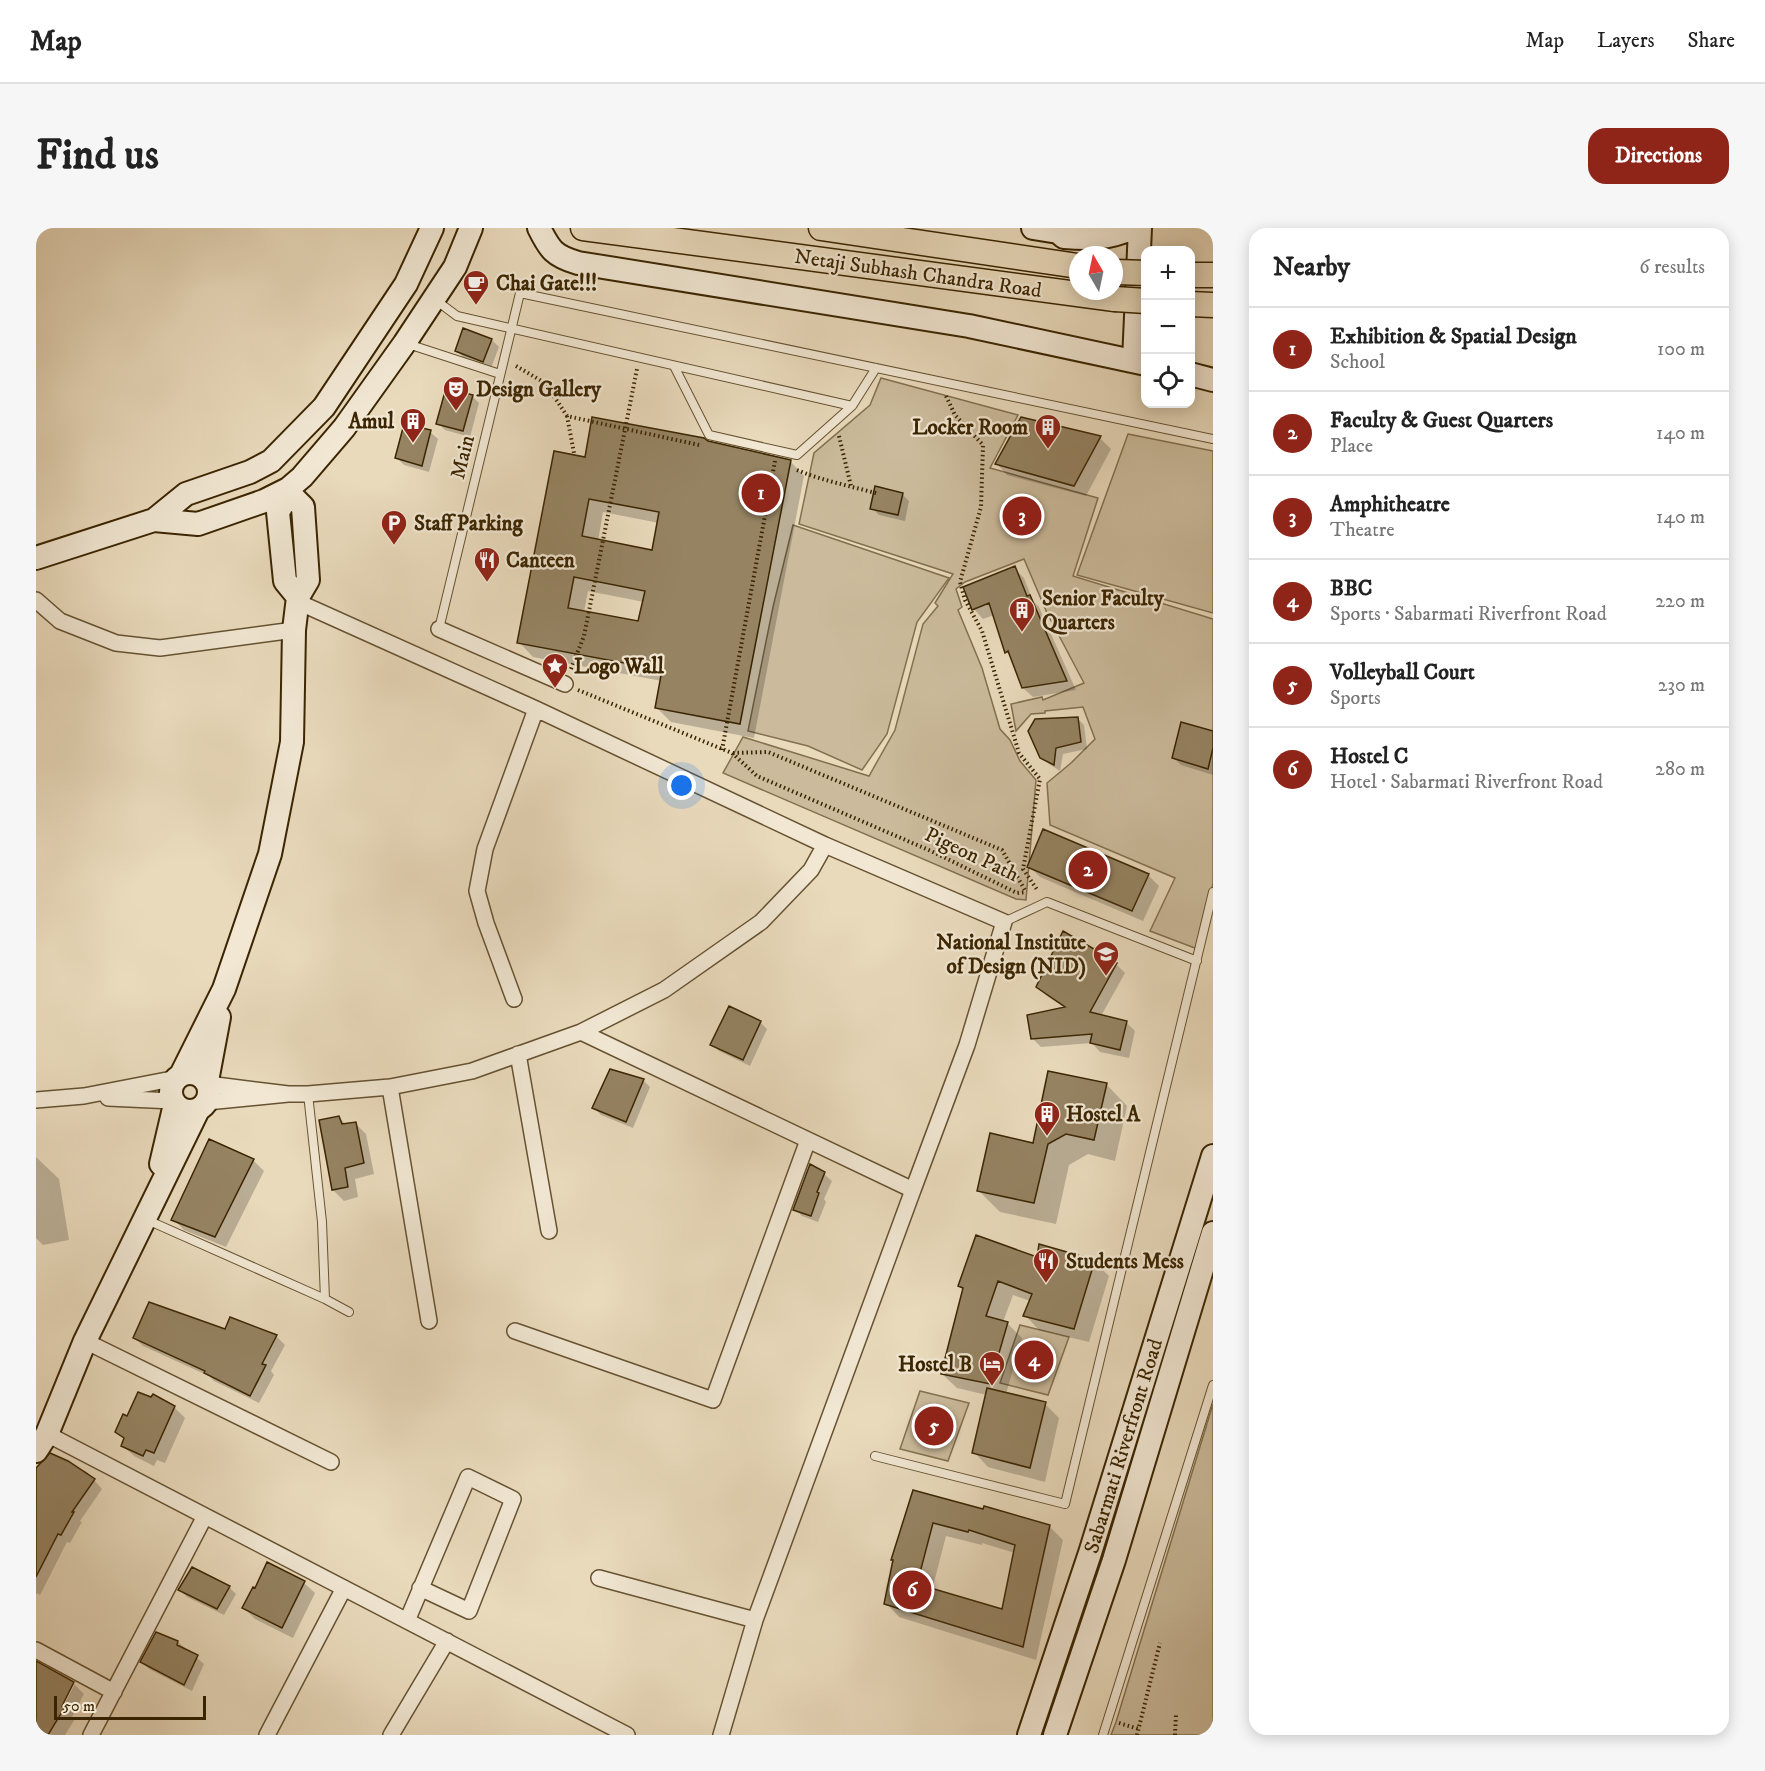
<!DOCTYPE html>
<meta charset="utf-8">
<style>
:root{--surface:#fff;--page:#f6f6f6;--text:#222;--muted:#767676;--line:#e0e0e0;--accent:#8f2418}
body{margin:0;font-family:"IM FELL DW Pica",serif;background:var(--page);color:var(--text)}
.controls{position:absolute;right:18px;top:18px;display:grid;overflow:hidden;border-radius:12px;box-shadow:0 3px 15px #0003}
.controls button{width:54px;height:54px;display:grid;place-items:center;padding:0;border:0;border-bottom:2px solid var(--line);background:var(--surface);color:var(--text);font:30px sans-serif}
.compass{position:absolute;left:1033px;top:18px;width:54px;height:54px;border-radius:50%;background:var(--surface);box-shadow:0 3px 15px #0003;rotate:351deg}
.scale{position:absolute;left:18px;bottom:15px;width:152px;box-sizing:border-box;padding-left:6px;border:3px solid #3b2501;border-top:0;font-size:16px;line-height:21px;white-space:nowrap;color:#3b2501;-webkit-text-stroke:4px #f1e7d3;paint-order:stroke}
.you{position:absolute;left:646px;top:558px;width:21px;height:21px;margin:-15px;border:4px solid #fff;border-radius:50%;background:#1a73e8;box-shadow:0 0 0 9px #1a73e833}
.badge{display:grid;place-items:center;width:39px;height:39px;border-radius:50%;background:var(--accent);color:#fff;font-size:20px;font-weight:700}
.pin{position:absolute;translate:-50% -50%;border:3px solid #fff;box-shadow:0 2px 6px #0006}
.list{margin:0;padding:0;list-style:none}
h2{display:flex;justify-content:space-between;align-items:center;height:78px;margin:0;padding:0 24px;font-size:26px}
h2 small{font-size:20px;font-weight:400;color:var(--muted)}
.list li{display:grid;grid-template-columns:39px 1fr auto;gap:18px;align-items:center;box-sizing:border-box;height:84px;padding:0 24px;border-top:2px solid var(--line)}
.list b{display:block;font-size:22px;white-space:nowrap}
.list p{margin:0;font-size:20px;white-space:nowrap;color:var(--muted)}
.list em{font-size:20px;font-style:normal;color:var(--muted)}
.icon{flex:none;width:33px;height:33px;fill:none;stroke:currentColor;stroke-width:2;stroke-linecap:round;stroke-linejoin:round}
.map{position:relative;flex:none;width:1177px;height:1507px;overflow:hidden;border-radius:18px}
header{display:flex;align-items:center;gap:36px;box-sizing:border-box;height:84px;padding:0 30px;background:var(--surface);border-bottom:2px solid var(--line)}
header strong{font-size:28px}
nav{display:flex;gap:33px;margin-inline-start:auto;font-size:21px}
.intro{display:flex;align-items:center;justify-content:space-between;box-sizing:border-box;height:144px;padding:0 36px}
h1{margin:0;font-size:42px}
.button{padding:15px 27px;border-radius:18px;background:var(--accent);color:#fff;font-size:21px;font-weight:700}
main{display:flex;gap:36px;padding:0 36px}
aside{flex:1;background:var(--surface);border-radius:18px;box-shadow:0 3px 15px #0003}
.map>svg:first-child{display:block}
.green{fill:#cbbb9c;stroke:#83704e;stroke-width:1.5}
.shadow{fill:#0003;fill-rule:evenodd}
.building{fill:#958362;stroke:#3b2501;stroke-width:1.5;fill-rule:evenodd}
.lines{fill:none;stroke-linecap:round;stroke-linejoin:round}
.lane-casing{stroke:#665230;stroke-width:10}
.street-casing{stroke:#665230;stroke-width:18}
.secondary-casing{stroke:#3b2501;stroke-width:26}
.primary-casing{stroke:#3b2501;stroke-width:27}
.path{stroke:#3b2501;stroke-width:4;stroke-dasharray:1.5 3;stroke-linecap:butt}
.lane{stroke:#f1e7d3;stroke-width:8}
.street{stroke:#f1e7d3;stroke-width:15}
.secondary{stroke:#f1e7d3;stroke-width:22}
.primary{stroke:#e9dabc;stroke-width:24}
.primary-bridge-casing{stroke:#3b2501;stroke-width:27;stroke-linecap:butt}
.primary-bridge{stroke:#e9dabc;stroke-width:24}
.labels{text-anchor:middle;stroke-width:4.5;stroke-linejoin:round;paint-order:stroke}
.street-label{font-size:21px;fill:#3b2501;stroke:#f1e7d3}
.poi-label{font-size:21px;font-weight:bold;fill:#3b2501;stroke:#f1e7d3;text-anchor:start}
</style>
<header>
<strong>Map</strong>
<nav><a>Map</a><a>Layers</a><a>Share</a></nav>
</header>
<div class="intro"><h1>Find us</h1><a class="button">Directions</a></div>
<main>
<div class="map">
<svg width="1177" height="1507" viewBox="0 0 1177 1507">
<rect width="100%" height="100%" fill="#e9dabc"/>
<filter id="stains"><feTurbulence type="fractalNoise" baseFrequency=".00333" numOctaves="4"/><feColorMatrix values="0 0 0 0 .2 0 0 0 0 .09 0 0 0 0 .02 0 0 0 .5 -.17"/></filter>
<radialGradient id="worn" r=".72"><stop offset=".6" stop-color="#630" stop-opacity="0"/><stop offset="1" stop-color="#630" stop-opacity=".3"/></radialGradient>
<path class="green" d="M 845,150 L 982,187 L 954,240 L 1062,270 L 1037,348 L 1177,391 L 1177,655 L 1164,722 L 1114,703 L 1139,650 L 1014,597 L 1011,555 L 1035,535 L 1059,511 L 1047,479 L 1009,483 L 1009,485 L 995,486 L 980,503 L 975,476 L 1006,469 L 1007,472 L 1048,455 L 1011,385 L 988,331 L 929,354 L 920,361 L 926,379 L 922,382 L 946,440 L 964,501 L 974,512 L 984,533 L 1000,552 L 990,672 L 980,671 L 687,545 L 707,509 L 833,548 L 859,502 L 887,396 L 902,378 L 899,375 L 917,346 L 763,296 L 778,225 L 834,177 Z
M 1092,206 L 1177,223 L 1177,385 L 1041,347 Z
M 757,297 L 913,350 L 881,394 L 851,506 L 826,542 L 772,518 L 712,503 L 737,379 Z
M 984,1097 L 1033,1109 L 1012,1167 L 964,1155 Z
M 884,1163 L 933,1175 L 912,1233 L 864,1221 Z
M 1177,1176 L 1177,1507 L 1075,1507 L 1080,1494 Z"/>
<path class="shadow" d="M 428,102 L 456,112 L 463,119 L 455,140 L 428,130 L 421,123 Z
M 436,168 L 443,175 L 434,209 L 409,202 L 402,195 Z
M 394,204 L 402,211 L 393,244 L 368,237 L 361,230 Z
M 1064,210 L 1075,221 L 1050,268 L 971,247 L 961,236 Z
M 671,214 L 754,233 L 768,248 L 718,510 L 635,494 L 621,480 L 626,453 L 497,429 L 483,414 L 550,231 ZM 567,284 L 623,295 L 617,324 L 562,313 ZM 552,363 L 608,374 L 604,395 L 548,384 Z
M 866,266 L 873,273 L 869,293 L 843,287 L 836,280 Z
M 978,340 L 988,350 L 997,373 L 1003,379 L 1040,462 L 997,469 L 987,460 L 977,430 L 970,424 L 958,387 L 947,391 L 938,381 Z
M 1041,490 L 1048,497 L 1051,521 L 1027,526 L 1024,543 L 1013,536 L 1005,529 Z
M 1146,496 L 1177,505 L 1177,547 L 1145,537 L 1138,530 Z
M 993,638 L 1112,647 L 1123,658 L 1107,693 L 1004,649 Z
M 1080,736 L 1089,745 L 1065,788 L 1090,794 L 1099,803 L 1093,830 L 1064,824 L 1056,815 L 1005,819 L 996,810 L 1029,780 L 1011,768 L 1002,759 Z
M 724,794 L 731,801 L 714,838 L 683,823 L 676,816 Z
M 607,852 L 614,859 L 597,900 L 565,887 L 558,880 Z
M 1070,856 L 1091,878 L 1079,933 L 1052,926 L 1033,937 L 1020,996 L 964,984 L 943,963 Z
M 303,889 L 310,897 L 319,895 L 330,906 L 338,946 L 319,951 L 322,969 L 308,973 L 297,962 Z
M 0,929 L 23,951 L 33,1012 L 7,1017 L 0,1010 Z
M 217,932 L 228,943 L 190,1019 L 148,1002 L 137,991 Z
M 774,938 L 788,946 L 796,953 L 788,971 L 790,974 L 782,994 L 766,988 L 759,981 Z
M 1002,1031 L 1058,1033 L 1073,1048 L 1053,1114 L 1003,1102 L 989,1087 L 994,1073 L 977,1067 L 967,1094 L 971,1095 L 986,1110 L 970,1166 L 1009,1176 L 1023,1190 L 1009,1254 L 952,1239 L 938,1224 L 951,1167 L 921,1160 L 906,1146 L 928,1062 L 924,1058 Z
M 189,1102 L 240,1108 L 249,1117 L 235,1143 L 238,1147 L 223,1175 L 178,1153 L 173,1148 L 107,1118 L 98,1109 Z
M 138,1179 L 149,1190 L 129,1235 L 121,1232 L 118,1238 L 98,1228 L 87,1218 L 89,1212 L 81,1204 L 92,1191 Z
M 15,1227 L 51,1244 L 66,1261 L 44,1293 L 46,1294 L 34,1315 L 31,1314 L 4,1367 L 1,1365 L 0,1367 L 0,1255 Z
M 878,1264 L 1013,1298 L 1027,1312 L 1000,1432 L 863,1389 L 850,1375 ZM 910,1308 L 946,1317 L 946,1315 L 979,1325 L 967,1383 L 896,1362 Z
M 232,1336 L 268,1355 L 279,1365 L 257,1410 L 219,1391 L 208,1380 L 220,1362 Z
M 193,1359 L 200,1366 L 188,1387 L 151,1369 L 144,1362 Z
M 142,1414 L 168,1436 L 156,1463 L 113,1441 L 106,1434 Z
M 0,1435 L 37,1455 L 48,1466 L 36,1489 L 39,1491 L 29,1507 L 0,1507 ZM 35,1456 L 39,1456 L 24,1485 L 21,1484 Z"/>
<path class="building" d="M 427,100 L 456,111 L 447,134 L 419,123 Z
M 410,160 L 437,167 L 427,203 L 400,196 Z
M 556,189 L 668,210 L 672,213 L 755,232 L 704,496 L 619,480 L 626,442 L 481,415 L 518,223 L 549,229 ZM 553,271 L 623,284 L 616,322 L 546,308 ZM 538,349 L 609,363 L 602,393 L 532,380 Z
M 985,189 L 1065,208 L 1038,258 L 959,236 Z
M 368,196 L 395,202 L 386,238 L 359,230 Z
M 839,258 L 867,265 L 862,287 L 834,281 Z
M 979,338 L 991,368 L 994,367 L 1031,453 L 986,460 L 972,423 L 969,425 L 953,375 L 936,382 L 927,359 Z
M 1042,489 L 1045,514 L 1020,520 L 1018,537 L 1004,530 L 992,503 L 999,491 Z
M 1145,494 L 1177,503 L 1177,520 L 1172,541 L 1136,530 Z
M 1007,601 L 1113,646 L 1096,683 L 991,639 Z
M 1027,703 L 1058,721 L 1060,719 L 1081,735 L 1054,784 L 1091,793 L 1084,822 L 1054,815 L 1056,806 L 995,811 L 991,787 L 1029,779 L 1000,759 Z
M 693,778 L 725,793 L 707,832 L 674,817 Z
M 574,841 L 608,851 L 590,894 L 556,880 Z
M 1012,843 L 1071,855 L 1058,912 L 1030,906 L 1012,916 L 998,975 L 941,963 L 954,905 L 997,915 Z
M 303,888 L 306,896 L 320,894 L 328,935 L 309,940 L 312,959 L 296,962 L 283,892 Z
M 173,911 L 218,931 L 179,1009 L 135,992 Z
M 774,936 L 789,944 L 781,964 L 783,965 L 775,988 L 757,982 Z
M 940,1007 L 1001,1029 L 1003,1016 L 1059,1032 L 1038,1101 L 987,1088 L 996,1066 L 962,1053 L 950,1088 L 972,1094 L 954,1156 L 905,1146 L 927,1060 L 922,1058 Z
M 113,1074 L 189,1101 L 194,1089 L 241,1107 L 226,1136 L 230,1137 L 214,1168 L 168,1145 L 169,1143 L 97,1110 Z
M 951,1160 L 1010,1174 L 994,1240 L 936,1225 Z
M 102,1164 L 115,1169 L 117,1166 L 139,1178 L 118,1225 L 110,1222 L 107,1228 L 85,1218 L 88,1210 L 79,1204 L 87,1186 L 91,1188 Z
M 14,1225 L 32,1233 L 59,1251 L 36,1284 L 38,1284 L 25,1307 L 22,1306 L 0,1349 L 0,1240 Z
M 877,1262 L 947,1281 L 948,1278 L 1014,1297 L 987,1419 L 848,1376 L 857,1332 L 855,1332 ZM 897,1295 L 932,1304 L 933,1302 L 979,1317 L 966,1381 L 881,1356 Z
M 231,1334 L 269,1353 L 246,1400 L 206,1380 L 217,1359 L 219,1360 Z
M 156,1339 L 194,1358 L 181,1381 L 142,1362 Z
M 120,1404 L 142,1413 L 141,1417 L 162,1427 L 148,1457 L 104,1434 Z
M 0,1433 L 38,1454 L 26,1478 L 29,1479 L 12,1507 L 0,1507 Z"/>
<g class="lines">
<g class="lane-casing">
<path id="lane" d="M 401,73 L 421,88 L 816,178 L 840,140
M 372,116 L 464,146
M 638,138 L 673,207 L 761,227 L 816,178
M 403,401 L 484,65 L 1177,211
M 968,694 L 1011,674 L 1161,733
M 272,866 L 286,994 L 289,1071
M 109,991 L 289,1071 L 313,1084
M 839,1228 L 1029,1276 L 1177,664
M 1067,1507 L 1177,1157"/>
</g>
<g class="street-casing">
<path id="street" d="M 0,372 L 24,393 L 80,415 L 124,420 L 258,402
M 262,374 L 500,481 L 789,617 L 968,694 L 931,817 L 877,962
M 403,401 L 529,456
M 478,771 L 450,695 L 441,663 L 449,621 L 500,481
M 545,804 L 628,762 L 725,694 L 775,642 L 789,617
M 482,826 L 513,1003
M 354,859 L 393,1093
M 252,866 L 272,866 L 354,859 L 436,843 L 545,804 L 877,962 L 719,1392 L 685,1507
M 72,870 L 137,873
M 0,872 L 48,868 L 141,850
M 171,874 L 252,866 L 172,856
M 479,1103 L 677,1172 L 772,912
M 49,1113 L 295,1234
M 11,1206 L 591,1507
M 563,1350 L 719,1392
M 371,1393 L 432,1249 L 477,1271 L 433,1383 L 384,1360
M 0,1422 L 78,1464
M 55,1507 L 169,1288
M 231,1507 L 308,1360
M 355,1507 L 411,1413"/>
</g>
<g class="secondary-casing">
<path id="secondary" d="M 503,0 C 514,22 518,28 542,35 L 933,98 L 1110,136
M 997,0 L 1022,4
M 1028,0 L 1022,4 L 1028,9 C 1053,11 1073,11 1096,0
M 1098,133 L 1104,0
M 1154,146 L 1177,152
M 118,292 L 162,296 L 228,273 L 252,261 L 266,249 L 308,200 L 368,116 L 419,39 L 435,0
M 0,330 L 118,292 L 150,266 L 214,244 L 235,233 L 288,179 L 370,56 L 396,0
M135 864a19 19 0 1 1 38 0a19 19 0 1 1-38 0Z
M 145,847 L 188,761 L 234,626 L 256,514 L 258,402 L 262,369 L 272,352 L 267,279 L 253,265 L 242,284 L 249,353 L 262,369
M 171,853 L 183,789
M 125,936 L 139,876
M 0,1223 L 11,1206 L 49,1113 L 162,882
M 993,1507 L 1054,1325 L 1177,928
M 1019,1507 L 1078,1332 L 1177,1005"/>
</g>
<g class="primary-casing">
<path id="primary" d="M 547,0 L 1079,71
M 785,0 L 1042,38
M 1154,47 L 1177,47
M 1154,76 L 1177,77"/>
</g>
<path class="path" d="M 480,138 L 509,155 L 531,188 L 663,217
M 910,168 L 919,187 L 947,217 L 945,279 L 924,354 L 929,372 L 946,403 L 983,525 L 1004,551 L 987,641 L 1002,663
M 531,188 L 538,225
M 803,208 L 815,258
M 761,242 C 787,253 815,258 843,266
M 535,441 L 548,408 L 601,141
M 542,462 L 696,525 L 721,548 L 895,623 L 981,665 L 990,664
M 686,522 L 739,233
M 697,525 L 732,524 L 966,622 L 990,664
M 1083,1495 L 1103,1501
M 1101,1507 L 1124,1415
M 1139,1507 L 1140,1486"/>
<use href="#lane" class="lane"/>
<use href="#street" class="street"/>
<use href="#secondary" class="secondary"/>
<use href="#primary" class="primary"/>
<g class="primary-bridge-casing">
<path id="primary-bridge" d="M 1081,44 L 1110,45
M 1079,71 L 1110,73"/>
</g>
<use href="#primary-bridge" class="primary-bridge"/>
</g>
<defs>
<g id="cafe-pin" transform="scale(1.35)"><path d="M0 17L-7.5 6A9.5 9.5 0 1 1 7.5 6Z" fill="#8f2418" stroke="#f1e7d3"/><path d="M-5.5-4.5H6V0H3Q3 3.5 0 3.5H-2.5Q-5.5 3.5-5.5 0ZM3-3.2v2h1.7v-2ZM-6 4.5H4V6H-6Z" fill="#fff"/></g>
<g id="theatre-pin" transform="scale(1.35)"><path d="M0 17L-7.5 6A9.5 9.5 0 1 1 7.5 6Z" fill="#8f2418" stroke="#f1e7d3"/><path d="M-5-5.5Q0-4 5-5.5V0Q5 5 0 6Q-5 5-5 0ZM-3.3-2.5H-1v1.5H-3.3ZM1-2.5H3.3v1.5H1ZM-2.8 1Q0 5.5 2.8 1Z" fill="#fff"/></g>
<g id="building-pin" transform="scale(1.35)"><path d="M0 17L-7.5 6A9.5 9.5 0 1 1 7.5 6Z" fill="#8f2418" stroke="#f1e7d3"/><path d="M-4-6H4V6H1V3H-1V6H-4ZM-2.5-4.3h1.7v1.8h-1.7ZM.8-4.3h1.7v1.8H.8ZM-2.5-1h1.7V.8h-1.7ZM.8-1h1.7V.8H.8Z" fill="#fff"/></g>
<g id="parking-pin" transform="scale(1.35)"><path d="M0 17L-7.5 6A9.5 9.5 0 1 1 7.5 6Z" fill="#8f2418" stroke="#f1e7d3"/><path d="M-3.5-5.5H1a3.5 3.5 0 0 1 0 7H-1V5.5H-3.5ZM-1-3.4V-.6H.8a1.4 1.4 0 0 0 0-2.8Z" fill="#fff"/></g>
<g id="restaurant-pin" transform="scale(1.35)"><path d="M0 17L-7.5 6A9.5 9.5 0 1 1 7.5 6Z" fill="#8f2418" stroke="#f1e7d3"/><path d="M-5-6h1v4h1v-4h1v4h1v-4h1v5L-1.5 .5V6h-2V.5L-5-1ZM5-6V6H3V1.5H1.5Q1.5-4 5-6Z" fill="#fff"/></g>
<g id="sight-pin" transform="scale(1.35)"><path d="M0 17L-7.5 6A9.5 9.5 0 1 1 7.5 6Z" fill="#8f2418" stroke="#f1e7d3"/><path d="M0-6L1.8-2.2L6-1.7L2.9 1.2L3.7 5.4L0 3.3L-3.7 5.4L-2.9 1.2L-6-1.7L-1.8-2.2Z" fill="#fff"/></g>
<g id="university-pin" transform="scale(1.35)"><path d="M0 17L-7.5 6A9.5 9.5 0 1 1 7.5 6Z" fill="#8f2418" stroke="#f1e7d3"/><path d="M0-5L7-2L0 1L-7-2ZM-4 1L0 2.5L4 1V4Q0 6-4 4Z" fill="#fff"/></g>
<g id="hotel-pin" transform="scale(1.35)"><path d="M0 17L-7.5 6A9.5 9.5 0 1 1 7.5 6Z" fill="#8f2418" stroke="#f1e7d3"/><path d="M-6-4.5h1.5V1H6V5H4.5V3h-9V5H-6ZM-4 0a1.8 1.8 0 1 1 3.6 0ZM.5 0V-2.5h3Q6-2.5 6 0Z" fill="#fff"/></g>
</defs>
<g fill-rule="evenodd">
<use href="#cafe-pin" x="440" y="55"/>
<use href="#theatre-pin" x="420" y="161"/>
<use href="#building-pin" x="377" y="193"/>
<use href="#building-pin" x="1012" y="199"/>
<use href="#parking-pin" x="358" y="295"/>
<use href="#restaurant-pin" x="451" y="332"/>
<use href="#building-pin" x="986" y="382"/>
<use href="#sight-pin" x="519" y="438"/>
<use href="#university-pin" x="1070" y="726"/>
<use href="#building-pin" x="1011" y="886"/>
<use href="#restaurant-pin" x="1010" y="1033"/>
<use href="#hotel-pin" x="956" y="1136"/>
</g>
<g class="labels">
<g class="street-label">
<text transform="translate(882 45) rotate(8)" y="7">Netaji Subhash Chandra Road</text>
<text transform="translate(426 229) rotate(-76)" y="7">Main</text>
<text transform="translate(936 626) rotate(25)" y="7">Pigeon Path</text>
<text transform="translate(1087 1218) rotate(-73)" y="7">Sabarmati Riverfront Road</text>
</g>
<g class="poi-label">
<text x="460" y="62">Chai Gate!!!</text>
<text x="440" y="168">Design Gallery</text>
<text x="358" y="200" text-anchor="end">Amul</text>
<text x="992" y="206" text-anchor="end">Locker Room</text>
<text x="378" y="302">Staff Parking</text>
<text x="470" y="339">Canteen</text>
<text x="1006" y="377">Senior Faculty<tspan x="1006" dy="24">Quarters</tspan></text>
<text x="538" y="445">Logo Wall</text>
<text x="1050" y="721" text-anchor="end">National Institute<tspan x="1050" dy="24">of Design (NID)</tspan></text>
<text x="1030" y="893">Hostel A</text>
<text x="1030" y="1040">Students Mess</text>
<text x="936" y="1143" text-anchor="end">Hostel B</text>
</g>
</g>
<rect width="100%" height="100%" filter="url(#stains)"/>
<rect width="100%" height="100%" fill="url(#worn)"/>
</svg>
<div class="controls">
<button>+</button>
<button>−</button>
<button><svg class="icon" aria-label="locate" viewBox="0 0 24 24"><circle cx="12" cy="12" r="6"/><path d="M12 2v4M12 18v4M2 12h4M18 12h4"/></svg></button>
</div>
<svg class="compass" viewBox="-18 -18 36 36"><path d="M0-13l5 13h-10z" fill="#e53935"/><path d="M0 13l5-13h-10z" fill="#767676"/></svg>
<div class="scale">50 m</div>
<div class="you"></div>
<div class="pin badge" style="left:725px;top:265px">1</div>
<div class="pin badge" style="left:1052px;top:642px">2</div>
<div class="pin badge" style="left:986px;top:288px">3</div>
<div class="pin badge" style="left:998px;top:1132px">4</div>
<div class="pin badge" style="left:898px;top:1198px">5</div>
<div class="pin badge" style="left:876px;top:1362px">6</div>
</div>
<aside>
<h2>Nearby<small>6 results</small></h2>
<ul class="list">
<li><span class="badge">1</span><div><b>Exhibition &amp; Spatial Design</b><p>School</p></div><em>100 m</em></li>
<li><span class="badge">2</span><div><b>Faculty &amp; Guest Quarters</b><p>Place</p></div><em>140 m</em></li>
<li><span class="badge">3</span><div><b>Amphitheatre</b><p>Theatre</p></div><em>140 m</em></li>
<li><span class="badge">4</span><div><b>BBC</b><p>Sports · Sabarmati Riverfront Road</p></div><em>220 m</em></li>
<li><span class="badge">5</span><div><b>Volleyball Court</b><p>Sports</p></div><em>230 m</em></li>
<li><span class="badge">6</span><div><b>Hostel C</b><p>Hotel · Sabarmati Riverfront Road</p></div><em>280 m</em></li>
</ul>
</aside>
</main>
